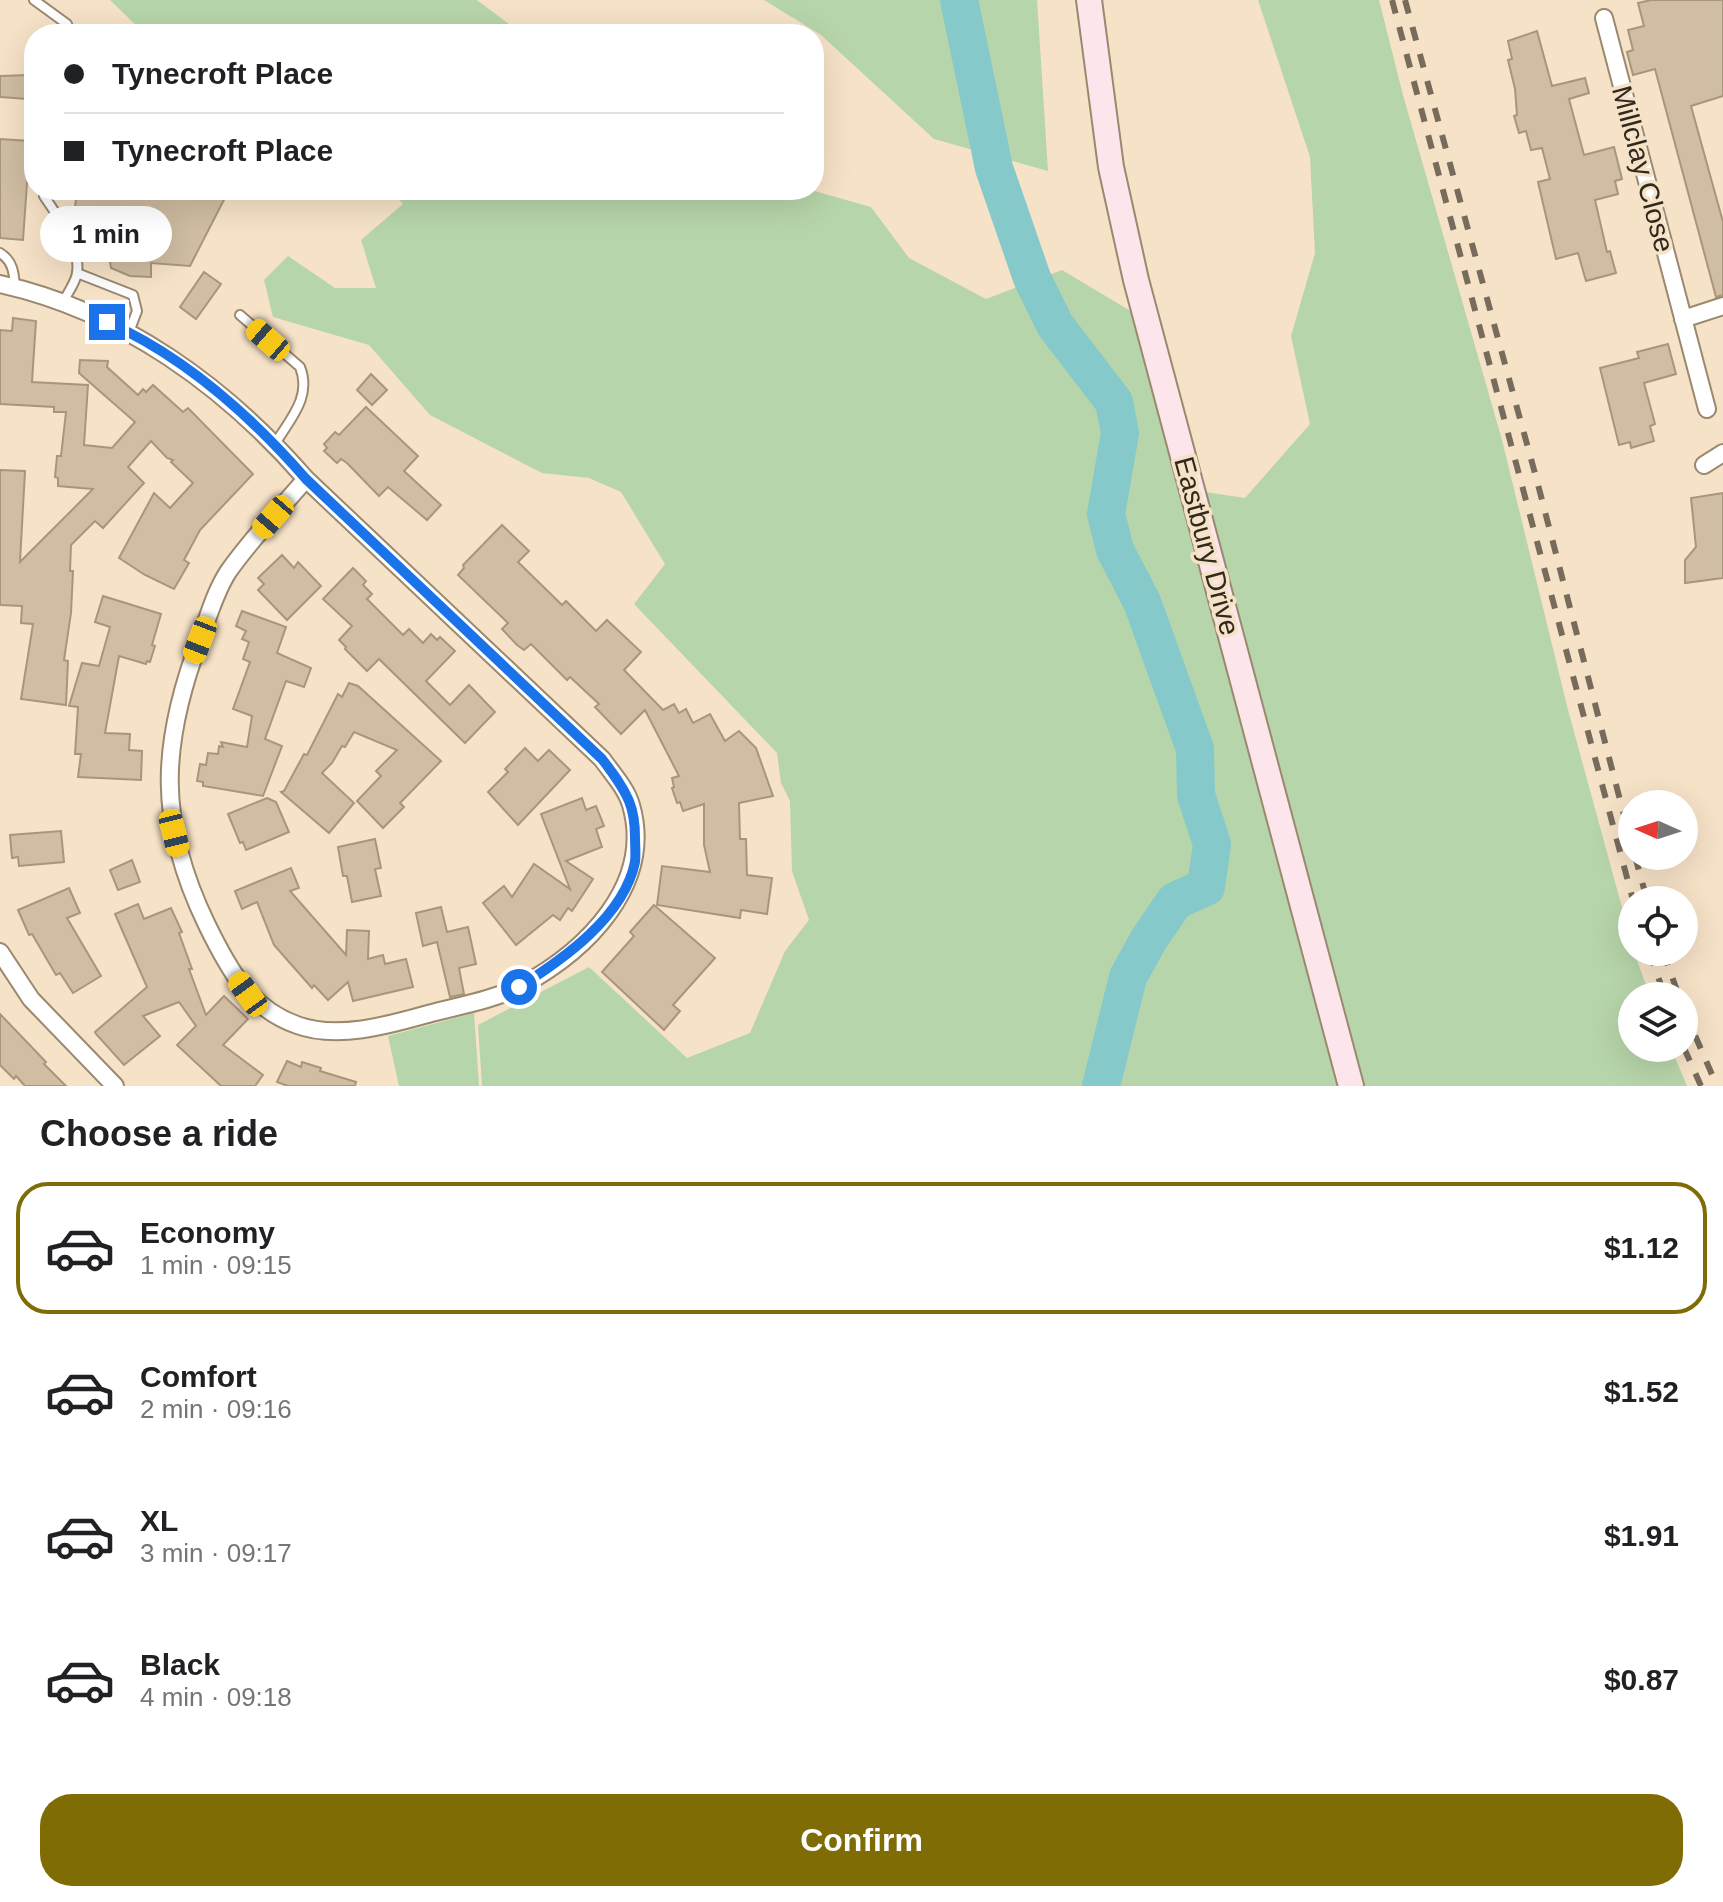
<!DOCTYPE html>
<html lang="en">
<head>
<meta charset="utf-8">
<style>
	:root { --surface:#fff; --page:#f6f6f6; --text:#202124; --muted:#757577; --line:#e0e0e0; --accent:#806c05 }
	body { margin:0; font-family:Arial,sans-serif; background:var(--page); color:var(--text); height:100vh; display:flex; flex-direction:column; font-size:30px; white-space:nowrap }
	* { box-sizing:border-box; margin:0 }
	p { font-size:26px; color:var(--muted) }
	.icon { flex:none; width:44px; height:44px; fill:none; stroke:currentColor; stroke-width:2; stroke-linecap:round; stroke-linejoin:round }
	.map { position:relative; height:1086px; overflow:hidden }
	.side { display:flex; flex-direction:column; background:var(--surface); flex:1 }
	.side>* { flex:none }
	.hud { position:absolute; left:24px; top:24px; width:800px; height:176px; border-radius:32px; box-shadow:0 8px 32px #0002; display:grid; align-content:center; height:176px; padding:0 40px; background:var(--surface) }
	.needle { width:52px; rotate:273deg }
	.tools { position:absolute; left:1618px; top:790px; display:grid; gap:16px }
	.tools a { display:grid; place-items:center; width:80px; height:80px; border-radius:50%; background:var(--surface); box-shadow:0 8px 32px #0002; font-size:40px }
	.end { position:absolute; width:36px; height:36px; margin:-18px; border:10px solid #1a73e8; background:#fff; box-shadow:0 0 0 4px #fff }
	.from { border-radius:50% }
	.bubble { position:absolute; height:56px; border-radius:28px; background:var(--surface); box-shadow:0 8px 32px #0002; font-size:26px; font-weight:700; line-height:56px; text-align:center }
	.car { position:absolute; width:24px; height:48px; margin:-24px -12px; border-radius:10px; box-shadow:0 0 6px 2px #0007; background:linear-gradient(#f5c518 24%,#345 0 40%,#f5c518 0 76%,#345 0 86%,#f5c518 0) }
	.hud b { display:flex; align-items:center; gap:28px; height:76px; font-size:30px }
	.hud b+b { border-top:2px solid var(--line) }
	.hud i { width:20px; height:20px; background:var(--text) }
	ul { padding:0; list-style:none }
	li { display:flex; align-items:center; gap:24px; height:132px; margin:0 16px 12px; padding:0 24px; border:4px solid transparent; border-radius:32px }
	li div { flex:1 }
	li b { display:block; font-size:30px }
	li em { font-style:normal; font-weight:700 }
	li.current { border-color:var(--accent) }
	li>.icon { width:72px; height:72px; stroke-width:1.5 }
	h2 { padding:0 40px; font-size:36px; line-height:96px }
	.action { display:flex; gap:16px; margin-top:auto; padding:16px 40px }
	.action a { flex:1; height:92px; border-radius:32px; background:var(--accent); color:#fff; font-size:32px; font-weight:700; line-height:92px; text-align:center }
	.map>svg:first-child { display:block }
	.green { fill:#b7d5aa }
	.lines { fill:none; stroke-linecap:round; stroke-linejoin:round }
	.river { stroke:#86c9ca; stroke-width:38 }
	.building { fill:#d0bda2; stroke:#a8967c; stroke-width:2 }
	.lane-casing { stroke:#9a886f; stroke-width:12 }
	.street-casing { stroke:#9a886f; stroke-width:20 }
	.secondary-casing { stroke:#9a886f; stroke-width:28 }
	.lane { stroke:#fff; stroke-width:8 }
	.street { stroke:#fff; stroke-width:16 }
	.secondary { stroke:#fce6eb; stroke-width:24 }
	.rail { stroke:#776c5c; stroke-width:6; stroke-dasharray:14 14; stroke-linecap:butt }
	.route { stroke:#1a73e8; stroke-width:10 }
	.labels { text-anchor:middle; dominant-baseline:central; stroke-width:7; stroke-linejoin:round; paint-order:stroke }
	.street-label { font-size:28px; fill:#30291f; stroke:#f6e2c7 }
</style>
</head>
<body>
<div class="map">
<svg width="1723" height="1086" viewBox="0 0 1723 1086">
	<rect width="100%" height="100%" fill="#f6e2c7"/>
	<g class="green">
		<polygon points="110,0 477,0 513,27 517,34 145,34"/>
		<polygon points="764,0 1037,0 1048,171 934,139 821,35"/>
		<polygon points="1258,0 1379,0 1403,95 1502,440 1567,706 1632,944 1632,952 1634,952 1650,996 1632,996 1632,1048 1671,1048 1687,1086 482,1086 478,1025 589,967 687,1058 750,1033 785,951 809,920 792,871 790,801 781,783 777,753 634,604 665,564 621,492 589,478 542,473 430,415 369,345 273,317 264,280 288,256 335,288 376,288 361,240 403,204 390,190 811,190 871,207 909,258 986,299 1062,270 1134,313 1179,488 1245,498 1310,424 1291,336 1315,253 1310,157"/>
		<polygon points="474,1013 479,1086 399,1086 388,1036"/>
	</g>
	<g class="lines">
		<polyline class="river" points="959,0 994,168 1032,278 1055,325 1114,402 1120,433 1106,514 1115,550 1142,602 1195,749 1196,795 1212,844 1206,887 1175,901 1149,939 1128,977 1101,1086"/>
	</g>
	<g class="building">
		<polygon points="1651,0 1723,0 1723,96 1691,106 1723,222 1723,295 1716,297 1655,69 1633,75 1627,52 1633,50 1628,30 1644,26 1638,3"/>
		<polygon points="1537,31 1552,86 1585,78 1589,93 1569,99 1584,155 1614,147 1622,179 1615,181 1618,194 1595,200 1607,252 1610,251 1616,273 1586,281 1578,253 1556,259 1538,182 1550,179 1542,148 1531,150 1526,131 1519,133 1514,116 1517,115 1515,89 1508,60 1512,59 1508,41"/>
		<polygon points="29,75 27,99 0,97 0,76"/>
		<polygon points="0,139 30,141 23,240 0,238"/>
		<polygon points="77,190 229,190 190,266 151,263 151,277 130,276 111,268 110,262 100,254 110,241 112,211 86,218 80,215 75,207"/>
		<polygon points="204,272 221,284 196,319 180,307"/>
		<polygon points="13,318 36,321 32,382 88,385 84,445 112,448 135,422 79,373 80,360 108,361 107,367 138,395 143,389 146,392 153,385 183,412 188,408 253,474 200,530 184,560 189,563 174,589 145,575 119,558 154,493 170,508 193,483 171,462 173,460 167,458 151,441 128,467 144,483 103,528 95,521 71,545 70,571 73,571 71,613 64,660 68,661 66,705 21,699 33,624 21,623 22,606 0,605 0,470 25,471 20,562 93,489 58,486 58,478 55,477 57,456 61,456 66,412 54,412 54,407 0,404 0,330 12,331"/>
		<polygon points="1668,344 1676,374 1644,383 1655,424 1650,426 1654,441 1631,448 1630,442 1619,445 1600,368 1639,358 1637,352"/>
		<polygon points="371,374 387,390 372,405 357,390"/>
		<polygon points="366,407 418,456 404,471 441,505 427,520 388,487 379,496 347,463 341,459 337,463 324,451 327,448 324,444 335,432 339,435"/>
		<polygon points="1723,493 1723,578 1685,583 1685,560 1696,547 1691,498"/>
		<polygon points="502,525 529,551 518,562 562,605 566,601 596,631 607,620 641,652 624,670 663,710 674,704 679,713 686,709 693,723 710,714 725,741 739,731 756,748 773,796 739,803 740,839 746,839 747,875 772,878 767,914 741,910 740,918 657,905 662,866 710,872 704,845 704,804 683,811 680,802 677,803 672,788 674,787 672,778 679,776 645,710 621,734 595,707 599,704 570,677 567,680 531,644 524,650 517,645 502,629 508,623 458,575 464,568 463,565"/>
		<polygon points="282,555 294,568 298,562 321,586 287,620 258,590 264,584 258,578"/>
		<polygon points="353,568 366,581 363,585 372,594 367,599 403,635 409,629 423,643 431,634 437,640 440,637 455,651 426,681 450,705 469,685 495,712 465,743 379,659 367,671 345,649 346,647 339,640 352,626 323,599"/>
		<polygon points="103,596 161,614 152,645 155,646 150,662 147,661 146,664 119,656 105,733 130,734 129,750 142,751 141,780 78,777 81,754 75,754 78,707 69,706 82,663 99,666 110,627 95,622"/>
		<polygon points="242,611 286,627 277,653 311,668 304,687 286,681 265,739 282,746 263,796 203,786 203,782 197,781 200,764 206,765 208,753 218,754 219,746 223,747 221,742 247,747 252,716 233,709 250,662 243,659 249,642 242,639 246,631 236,626"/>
		<polygon points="349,683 358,686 441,761 400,803 404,807 383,828 357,801 381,776 376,771 397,750 354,732 345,747 342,746 332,763 322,773 354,803 329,833 281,792 284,791 304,754 307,755 338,694 342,697"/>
		<polygon points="525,748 538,761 549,750 570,770 518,825 488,792 508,772 505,769"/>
		<polygon points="267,798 276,802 289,832 246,850 243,842 240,843 228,814"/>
		<polygon points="582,798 586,810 596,806 604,826 596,829 602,847 566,861 593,879 572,911 568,908 560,920 553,915 516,945 483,903 504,886 512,897 534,864 570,889 541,814"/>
		<polygon points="61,831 64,862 19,866 18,857 12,858 10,835"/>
		<polygon points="375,839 381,868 375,869 381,896 352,902 347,876 343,876 338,847"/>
		<polygon points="132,860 140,882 118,890 110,870"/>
		<polygon points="291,868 299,888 290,891 346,955 347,930 369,931 368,959 383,955 385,964 406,959 413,987 353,1001 348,982 328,1000 314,985 312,988 274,945 257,902 242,909 235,891"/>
		<polygon points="69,888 80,913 67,918 101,976 73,993 60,973 56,975 32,934 29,935 18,910"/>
		<polygon points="138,904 144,919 171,908 182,932 179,933 192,969 189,969 206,1015 224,996 248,1019 223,1045 263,1075 255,1086 221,1086 177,1045 196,1026 179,1002 143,1016 160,1036 124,1065 96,1034 95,1032 147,987 115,914"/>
		<polygon points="654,905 715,958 673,1005 680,1011 664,1030 602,972 634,936 630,932"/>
		<polygon points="441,907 447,932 468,927 476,964 459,968 464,994 450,997 437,942 423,946 416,913"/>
		<polygon points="0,1014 46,1062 44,1064 66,1086 25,1086 16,1076 14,1079 0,1065"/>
		<polygon points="287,1061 301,1067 302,1062 321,1068 320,1071 356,1082 355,1086 288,1086 277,1082"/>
	</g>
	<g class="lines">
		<g class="lane-casing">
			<g id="lane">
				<polyline points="34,0 67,24"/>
				<path d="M44,196C58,217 81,246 77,273C76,282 67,294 63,302"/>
				<path d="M0,253C13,261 14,273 15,287"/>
				<polyline points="77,273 133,295 137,311 129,332"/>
				<path d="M240,315L300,367C312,397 290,419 275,444"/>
			</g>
		</g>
		<g class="street-casing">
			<g id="street">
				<polyline points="1604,18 1707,409"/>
				<path d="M0,284C122,311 225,386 306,479L602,759C612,773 626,788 631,805C654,885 586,951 521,986C493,1000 458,1006 428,1014C389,1025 337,1040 297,1025C249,1008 228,968 207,925C157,822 160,745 200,639C208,618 215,592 228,572C251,539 279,510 306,479"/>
				<polyline points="1683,319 1723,306"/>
				<polyline points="1704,465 1723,453"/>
				<polyline points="0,952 31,999 115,1086"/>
			</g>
		</g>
		<g class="secondary-casing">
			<polyline id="secondary" points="1089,0 1111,167 1136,280 1351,1086"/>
		</g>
		<use href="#lane" class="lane"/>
		<use href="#street" class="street"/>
		<use href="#secondary" class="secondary"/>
		<g class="rail">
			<polyline points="1392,0 1633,900"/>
			<polyline points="1405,0 1536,477 1632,846"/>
			<polyline points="1635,856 1647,900"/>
			<polyline points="1649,952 1665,996"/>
			<polyline points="1663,952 1679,996"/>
			<polyline points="1684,1010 1717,1086"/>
			<polyline points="1684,1048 1701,1086"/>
		</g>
	</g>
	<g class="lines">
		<path class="route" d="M107,322C184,356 251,416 306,479L602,759C612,772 622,785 629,801C633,811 635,826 635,837C635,845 636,855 635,862C624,917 562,960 519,987"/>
	</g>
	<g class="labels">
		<g class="street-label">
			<text transform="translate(1643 169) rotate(75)">Millclay Close</text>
			<text transform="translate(1207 546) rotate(75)">Eastbury Drive</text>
		</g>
	</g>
</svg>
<div class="tools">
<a><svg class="needle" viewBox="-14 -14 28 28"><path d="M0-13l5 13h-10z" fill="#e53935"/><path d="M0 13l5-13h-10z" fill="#757577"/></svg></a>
<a><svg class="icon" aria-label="locate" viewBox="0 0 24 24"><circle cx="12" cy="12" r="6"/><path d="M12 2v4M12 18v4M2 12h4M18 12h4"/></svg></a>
<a><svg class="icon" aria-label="layers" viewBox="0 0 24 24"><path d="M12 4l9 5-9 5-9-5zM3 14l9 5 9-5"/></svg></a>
</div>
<i class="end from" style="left:519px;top:987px"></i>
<i class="end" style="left:107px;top:322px"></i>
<div class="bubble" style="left:40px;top:206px;width:132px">1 min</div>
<i class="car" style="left:268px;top:340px;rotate:311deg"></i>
<i class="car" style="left:273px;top:517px;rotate:221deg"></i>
<i class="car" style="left:200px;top:640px;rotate:201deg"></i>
<i class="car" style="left:174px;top:833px;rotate:166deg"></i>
<i class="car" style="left:248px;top:994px;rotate:324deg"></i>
<div class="hud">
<b><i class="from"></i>Tynecroft Place</b>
<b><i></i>Tynecroft Place</b>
</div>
</div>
<section class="side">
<h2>Choose a ride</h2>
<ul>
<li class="current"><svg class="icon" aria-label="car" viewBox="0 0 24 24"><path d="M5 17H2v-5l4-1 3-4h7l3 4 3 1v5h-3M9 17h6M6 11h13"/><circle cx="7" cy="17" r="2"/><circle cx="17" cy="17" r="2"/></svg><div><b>Economy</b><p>1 min · 09:15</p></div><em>$1.12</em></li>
<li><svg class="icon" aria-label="car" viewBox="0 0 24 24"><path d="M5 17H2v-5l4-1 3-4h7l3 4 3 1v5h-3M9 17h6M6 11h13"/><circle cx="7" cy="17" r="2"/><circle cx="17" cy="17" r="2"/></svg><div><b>Comfort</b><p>2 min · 09:16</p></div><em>$1.52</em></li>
<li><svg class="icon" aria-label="car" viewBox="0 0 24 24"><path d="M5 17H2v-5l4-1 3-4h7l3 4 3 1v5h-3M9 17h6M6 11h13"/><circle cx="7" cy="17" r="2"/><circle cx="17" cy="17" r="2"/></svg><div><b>XL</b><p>3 min · 09:17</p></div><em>$1.91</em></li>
<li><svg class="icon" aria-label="car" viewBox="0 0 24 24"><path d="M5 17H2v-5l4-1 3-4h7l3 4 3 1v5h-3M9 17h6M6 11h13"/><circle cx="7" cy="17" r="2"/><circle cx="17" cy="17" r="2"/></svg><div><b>Black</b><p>4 min · 09:18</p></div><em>$0.87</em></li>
</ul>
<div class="action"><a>Confirm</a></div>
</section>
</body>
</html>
